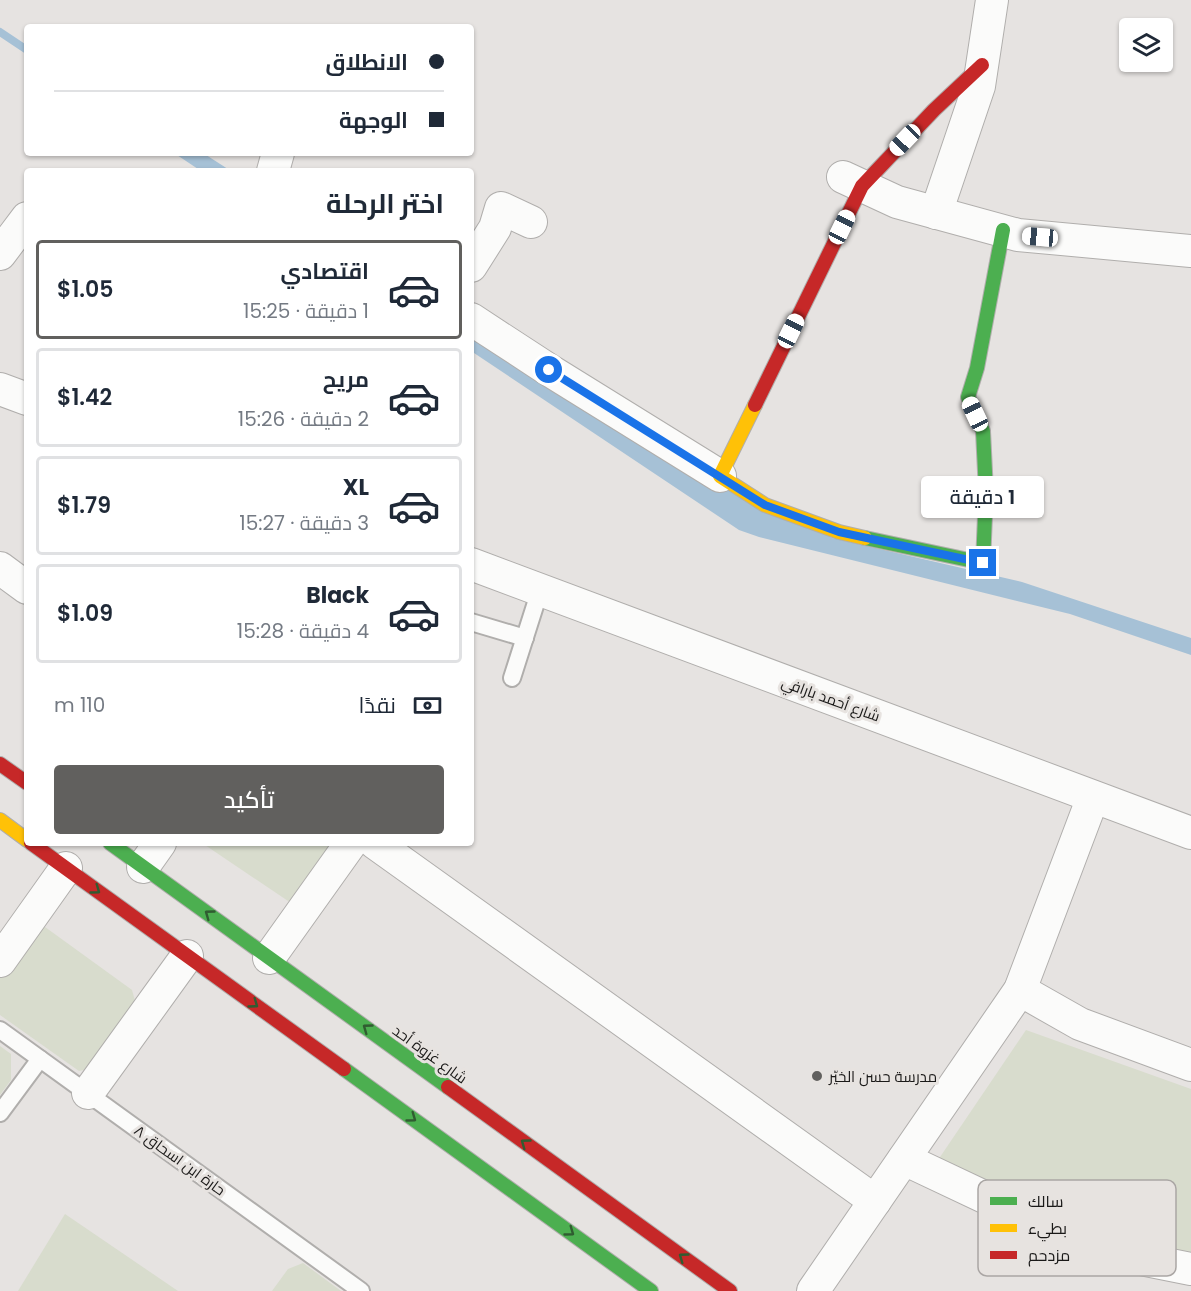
<!DOCTYPE html>
<html lang="ar">
<head>
<meta charset="utf-8">
<style>
	:root { --surface:#fff; --page:#f6f6f7; --text:#1f2937; --muted:#747a83; --line:#e0e1e3; --accent:#61605e }
	body { margin:0; font-family:Poppins,Cairo,sans-serif; background:var(--page); color:var(--text); direction:rtl; height:100vh; display:flex; flex-direction:column; font-size:22px; white-space:nowrap }
	* { box-sizing:border-box; margin:0 }
	p { font-size:20px; color:var(--muted) }
	.icon { flex:none; width:33px; height:33px; fill:none; stroke:currentColor; stroke-width:2; stroke-linecap:round; stroke-linejoin:round }
	.map { position:relative; flex:1; overflow:hidden; direction:ltr }
	.panel { position:absolute; left:24px; top:168px; width:450px; height:678px; display:flex; flex-direction:column; background:var(--surface); border-radius:6px; box-shadow:0 2px 4px #0004; direction:rtl }
	.panel>* { flex:none }
	.hud { position:absolute; left:24px; top:24px; width:450px; height:132px; border-radius:6px; box-shadow:0 2px 4px #0004; direction:rtl; display:grid; align-content:center; height:132px; padding:0 30px; background:var(--surface) }
	.buttons { position:absolute; left:1119px; top:18px; display:grid; gap:12px }
	.buttons a { display:grid; place-items:center; width:54px; height:54px; border-radius:6px; background:var(--surface); box-shadow:0 2px 4px #0004; font-size:30px }
	.end { position:absolute; width:27px; height:27px; margin:-14px; border:8px solid #1a73e8; background:#fff; box-shadow:0 0 0 3px #fff }
	.from { border-radius:50% }
	.bubble { position:absolute; height:42px; border-radius:6px; background:var(--surface); box-shadow:0 2px 4px #0004; font-size:20px; font-weight:600; line-height:42px; text-align:center; direction:rtl }
	.car { position:absolute; width:18px; height:36px; margin:-18px -9px; border-radius:8px; box-shadow:0 0 4px 2px #0007; background:linear-gradient(#fff 24%,#345 0 40%,#fff 0 76%,#345 0 86%,#fff 0) }
	.hud b { display:flex; align-items:center; gap:21px; height:57px; font-size:22px }
	.hud b+b { border-top:2px solid var(--line) }
	.hud i { width:15px; height:15px; background:var(--text) }
	ul { padding:0; list-style:none }
	li { display:flex; align-items:center; gap:18px; height:99px; margin:0 12px 9px; padding:0 18px; border:3px solid var(--line); border-radius:6px }
	li div { flex:1 }
	li b { display:block; font-size:22px }
	li em { font-style:normal; font-weight:600 }
	li.current { border-color:var(--accent) }
	li>.icon { width:54px; height:54px; stroke-width:1.5 }
	h2 { padding:0 30px; font-size:27px; line-height:72px }
	.pay { display:flex; align-items:center; gap:15px; height:66px; padding:0 30px; font-size:22px }
	.pay p { margin-inline-start:auto }
	.cta { display:flex; gap:12px; margin-top:auto; padding:12px 30px }
	.cta a { flex:1; height:69px; border-radius:6px; background:var(--accent); color:#fff; font-size:24px; font-weight:600; line-height:69px; text-align:center }
	.map>svg:first-child { display:block }
	.green { fill:#d8dccd }
	.water { fill:#a6c1d6 }
	.lines { fill:none; stroke-linecap:round; stroke-linejoin:round }
	.stream { stroke:#a6c1d6; stroke-width:8 }
	.lane-casing { stroke:#b0aeac; stroke-width:20 }
	.street-casing { stroke:#b0aeac; stroke-width:34 }
	.fast-casing { stroke:#b0aeac; stroke-width:16 }
	.slow-casing { stroke:#b0aeac; stroke-width:16 }
	.jam-casing { stroke:#b0aeac; stroke-width:16 }
	.lane { stroke:#fbfbfa; stroke-width:16 }
	.street { stroke:#fbfbfa; stroke-width:32 }
	.fast { stroke:#4caf50; stroke-width:14 }
	.slow { stroke:#ffc107; stroke-width:14 }
	.jam { stroke:#c62828; stroke-width:14 }
	.oneway { stroke:#305c31 }
	.route { stroke:#1a73e8; stroke-width:8 }
	.poi-dot { fill:#61605e; stroke:#e7e3e0; stroke-width:2 }
	.labels { text-anchor:middle; dominant-baseline:central; stroke-width:6; stroke-linejoin:round; paint-order:stroke }
	.street-label { font-size:15px; fill:#1a1918; stroke:#e7e3e0 }
	.poi-label { font-size:15px; fill:#1a1918; stroke:#e7e3e0; text-anchor:start }
	.key { fill:#e7e3e0; stroke:#aaa6a4; stroke-width:1.5 }
	.key-label { font-size:16px; fill:#1a1918 }
</style>
</head>
<body>
<div class="map">
<svg width="1191" height="1291" viewBox="0 0 1191 1291">
	<rect width="100%" height="100%" fill="#e6e3e1"/>
	<g class="green">
		<polygon points="202,843 334,843 291,903"/>
		<polygon points="45,927 132,990 137,1008 93,1068 79,1071 0,1015 0,976 35,931"/>
		<polygon points="1026,1030 1191,1089 1191,1259 1061,1219 938,1160"/>
		<polygon points="0,1046 11,1054 11,1080 0,1095"/>
		<polygon points="65,1214 178,1291 18,1291"/>
		<polygon points="303,1263 341,1291 272,1291 288,1269"/>
	</g>
	<g class="water">
		<polygon points="174,153 203,153 231,171 201,171"/>
		<polygon points="471,329 832,538 1022,582 1191,638 1191,655 1070,614 759,537 739,530 471,351"/>
	</g>
	<g class="lines">
		<polyline class="stream" points="0,32 27,50"/>
		<g class="lane-casing">
			<g id="lane">
				<polyline points="471,622 525,638"/>
				<polyline points="512,678 540,590"/>
				<polyline points="0,1030 361,1291"/>
				<polyline points="0,1113 40,1059"/>
			</g>
		</g>
		<g class="street-casing">
			<g id="street">
				<polyline points="273,171 278,153"/>
				<polyline points="843,177 897,202 1018,235 1191,251"/>
				<polyline points="936,213 979,86 992,0"/>
				<polyline points="0,254 27,218"/>
				<polyline points="471,266 495,228 501,208 531,222"/>
				<polyline points="471,319 549,370 720,476"/>
				<polyline points="0,389 27,399"/>
				<polyline points="471,564 1191,833"/>
				<polyline points="0,568 27,588"/>
				<polyline points="375,843 875,1201"/>
				<polyline points="143,867 160,843"/>
				<polyline points="269,958 351,843"/>
				<polyline points="0,961 66,868"/>
				<polyline points="1020,990 1080,1024 1191,1065"/>
				<polyline points="88,1093 187,956"/>
				<polyline points="904,1159 1031,1219 1136,1258 1191,1269"/>
				<polyline points="813,1291 1020,990 1093,797"/>
			</g>
		</g>
		<g class="fast-casing">
			<g id="fast">
				<polyline points="865,538 983,563 986,492 983,431 968,397 977,368 1003,230"/>
				<polyline points="110,843 448,1087"/>
				<polyline points="344,1069 651,1291"/>
			</g>
		</g>
		<g class="slow-casing">
			<g id="slow">
				<polyline points="755,405 720,476 765,505 839,532 865,538"/>
				<polyline points="0,820 27,840"/>
			</g>
		</g>
		<g class="jam-casing">
			<g id="jam">
				<polyline points="755,405 862,186 934,110 982,65"/>
				<polyline points="0,764 27,783"/>
				<polyline points="31,843 344,1069"/>
				<polyline points="448,1087 730,1291"/>
			</g>
		</g>
		<use href="#lane" class="lane"/>
		<use href="#street" class="street"/>
		<use href="#fast" class="fast"/>
		<use href="#slow" class="slow"/>
		<use href="#jam" class="jam"/>
	</g>
	<defs><path id="oneway-chevron" d="M-2-3.5L2.5 0L-2 3.5" fill="none" stroke-width="1.6" stroke-linecap="round" stroke-linejoin="round" transform="scale(1.5)"/></defs>
	<g class="oneway">
		<use href="#oneway-chevron" transform="translate(96 890) rotate(36)"/>
		<use href="#oneway-chevron" transform="translate(209 914) rotate(-144)"/>
		<use href="#oneway-chevron" transform="translate(254 1004) rotate(36)"/>
		<use href="#oneway-chevron" transform="translate(367 1028) rotate(-144)"/>
		<use href="#oneway-chevron" transform="translate(412 1118) rotate(36)"/>
		<use href="#oneway-chevron" transform="translate(525 1143) rotate(-144)"/>
		<use href="#oneway-chevron" transform="translate(570 1232) rotate(36)"/>
		<use href="#oneway-chevron" transform="translate(683 1257) rotate(-144)"/>
	</g>
	<g class="lines">
		<polyline class="route" points="549,370 765,505 839,532 983,563"/>
	</g>
	<circle class="poi-dot" cx="817" cy="1076" r="6"/>
	<g class="labels">
		<g class="street-label">
			<text transform="translate(831 699) rotate(20)">شارع أحمد بارافي</text>
			<text transform="translate(430 1054) rotate(36)">شارع غزوة أحد</text>
			<text transform="translate(180 1160) rotate(36)">حارة ابن اسحاق ٨</text>
		</g>
		<g class="poi-label">
			<text x="829" y="1076">مدرسة حسن الخيّر</text>
		</g>
	</g>
	<rect x="978" y="1180" width="198" height="96" rx="9" class="key"/>
	<rect x="990" y="1197" width="27" height="8" fill="#4caf50"/>
	<rect x="990" y="1224" width="27" height="8" fill="#ffc107"/>
	<rect x="990" y="1251" width="27" height="8" fill="#c62828"/>
	<g class="key-label">
		<text x="1028" y="1207">سالك</text>
		<text x="1028" y="1234">بطيء</text>
		<text x="1028" y="1261">مزدحم</text>
	</g>
</svg>
<div class="buttons">
<a><svg class="icon" aria-label="layers" viewBox="0 0 24 24"><path d="M12 4l9 5-9 5-9-5zM3 14l9 5 9-5"/></svg></a>
</div>
<i class="end from" style="left:549px;top:370px"></i>
<i class="end" style="left:983px;top:563px"></i>
<div class="bubble" style="left:921px;top:476px;width:123px">1 دقيقة</div>
<i class="car" style="left:905px;top:140px;rotate:224deg"></i>
<i class="car" style="left:842px;top:227px;rotate:26deg"></i>
<i class="car" style="left:1040px;top:237px;rotate:275deg"></i>
<i class="car" style="left:791px;top:331px;rotate:26deg"></i>
<i class="car" style="left:975px;top:414px;rotate:335deg"></i>
<div class="hud">
<b><i class="from"></i>الانطلاق</b>
<b><i></i>الوجهة</b>
</div>
<section class="panel">
<h2>اختر الرحلة</h2>
<ul>
<li class="current"><svg class="icon" aria-label="car" viewBox="0 0 24 24"><path d="M5 17H2v-5l4-1 3-4h7l3 4 3 1v5h-3M9 17h6M6 11h13"/><circle cx="7" cy="17" r="2"/><circle cx="17" cy="17" r="2"/></svg><div><b>اقتصادي</b><p>1 دقيقة · 15:25</p></div><em>$1.05</em></li>
<li><svg class="icon" aria-label="car" viewBox="0 0 24 24"><path d="M5 17H2v-5l4-1 3-4h7l3 4 3 1v5h-3M9 17h6M6 11h13"/><circle cx="7" cy="17" r="2"/><circle cx="17" cy="17" r="2"/></svg><div><b>مريح</b><p>2 دقيقة · 15:26</p></div><em>$1.42</em></li>
<li><svg class="icon" aria-label="car" viewBox="0 0 24 24"><path d="M5 17H2v-5l4-1 3-4h7l3 4 3 1v5h-3M9 17h6M6 11h13"/><circle cx="7" cy="17" r="2"/><circle cx="17" cy="17" r="2"/></svg><div><b>XL</b><p>3 دقيقة · 15:27</p></div><em>$1.79</em></li>
<li><svg class="icon" aria-label="car" viewBox="0 0 24 24"><path d="M5 17H2v-5l4-1 3-4h7l3 4 3 1v5h-3M9 17h6M6 11h13"/><circle cx="7" cy="17" r="2"/><circle cx="17" cy="17" r="2"/></svg><div><b>Black</b><p>4 دقيقة · 15:28</p></div><em>$1.09</em></li>
</ul>
<div class="pay"><svg class="icon" aria-label="cash" viewBox="0 0 24 24"><path d="M3 7h18v10H3z"/><circle cx="12" cy="12" r="2"/></svg>نقدًا<p>110 m</p></div>
<div class="cta"><a>تأكيد</a></div>
</section>
</div>
</body>
</html>
